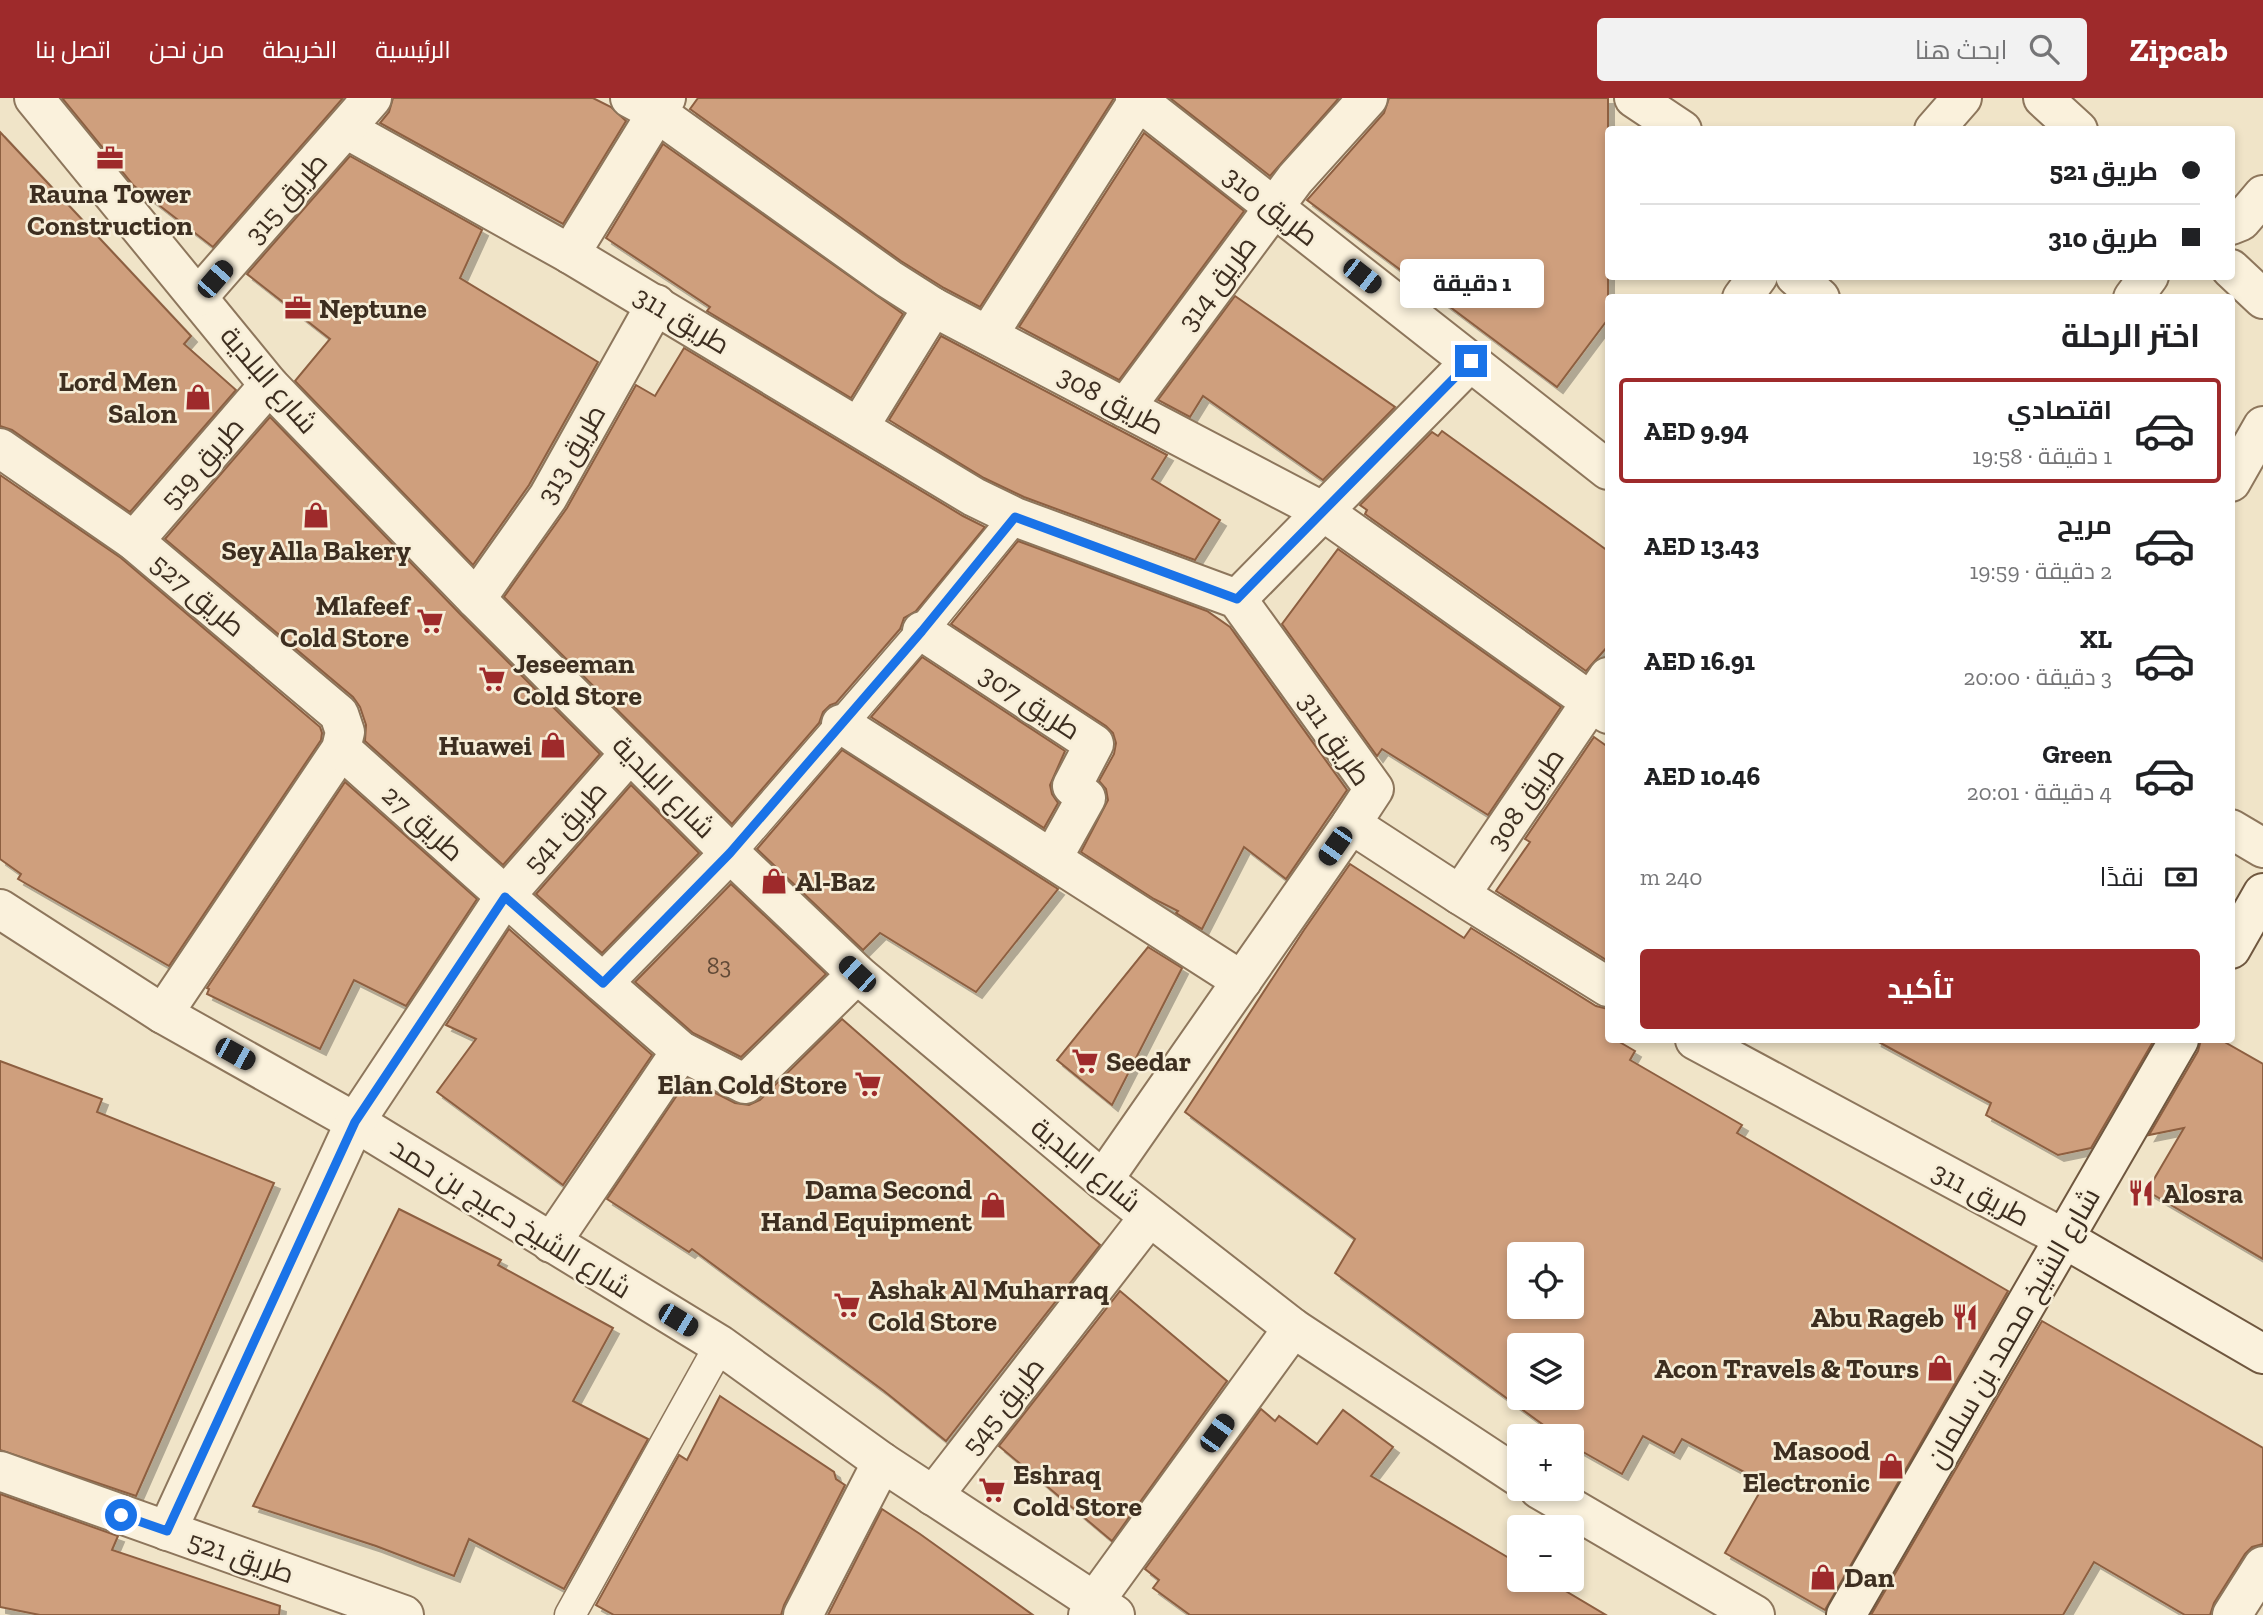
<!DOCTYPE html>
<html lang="ar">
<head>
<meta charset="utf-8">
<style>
	:root { --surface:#fff; --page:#f2f2f2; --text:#202124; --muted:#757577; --line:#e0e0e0; --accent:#9e2a2b }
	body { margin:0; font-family:"Zilla Slab",Cairo,serif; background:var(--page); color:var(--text); direction:rtl; height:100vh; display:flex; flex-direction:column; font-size:26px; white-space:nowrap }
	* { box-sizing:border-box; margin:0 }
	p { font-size:23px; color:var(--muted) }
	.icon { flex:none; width:38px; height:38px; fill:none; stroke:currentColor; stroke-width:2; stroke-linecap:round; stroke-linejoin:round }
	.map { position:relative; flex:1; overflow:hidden; direction:ltr }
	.side { position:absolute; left:1605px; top:196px; width:630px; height:749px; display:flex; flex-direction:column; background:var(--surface); border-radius:7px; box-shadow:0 4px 10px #0003; direction:rtl }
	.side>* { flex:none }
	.banner { position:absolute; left:1605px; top:28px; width:630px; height:154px; border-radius:7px; box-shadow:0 4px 10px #0003; direction:rtl; display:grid; align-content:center; height:154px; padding:0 35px; background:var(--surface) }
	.buttons { position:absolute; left:1507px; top:1144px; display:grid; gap:14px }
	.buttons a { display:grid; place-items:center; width:77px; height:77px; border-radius:7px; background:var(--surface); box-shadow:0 4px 10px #0003; font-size:35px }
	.end { position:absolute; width:32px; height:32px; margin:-16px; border:9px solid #1a73e8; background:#fff; box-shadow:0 0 0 4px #fff }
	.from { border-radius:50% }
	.bubble { position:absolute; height:49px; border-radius:7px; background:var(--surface); box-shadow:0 4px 10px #0003; font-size:23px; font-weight:700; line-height:49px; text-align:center; direction:rtl }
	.car { position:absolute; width:21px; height:42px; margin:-21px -10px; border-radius:9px; box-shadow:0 0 5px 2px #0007; background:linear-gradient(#222 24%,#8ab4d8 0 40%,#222 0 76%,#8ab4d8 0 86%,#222 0) }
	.banner b { display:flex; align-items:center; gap:24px; height:66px; font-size:26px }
	.banner b+b { border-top:2px solid var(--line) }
	.banner i { width:18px; height:18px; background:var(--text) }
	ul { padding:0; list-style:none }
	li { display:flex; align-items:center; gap:21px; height:105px; margin:0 14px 10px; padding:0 21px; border:4px solid transparent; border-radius:7px }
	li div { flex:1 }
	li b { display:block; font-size:26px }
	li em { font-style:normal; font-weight:700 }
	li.current { border-color:var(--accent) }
	li>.icon { width:63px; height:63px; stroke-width:1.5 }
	h2 { padding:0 35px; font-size:32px; line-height:84px }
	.pay { display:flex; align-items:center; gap:18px; height:77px; padding:0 35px; font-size:26px }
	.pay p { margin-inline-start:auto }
	.button { display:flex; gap:14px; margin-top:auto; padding:14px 35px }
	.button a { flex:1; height:80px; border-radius:7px; background:var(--accent); color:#fff; font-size:28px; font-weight:700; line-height:80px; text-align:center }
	header { display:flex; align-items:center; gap:42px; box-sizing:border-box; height:98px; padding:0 35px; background:var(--accent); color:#fff }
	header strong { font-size:33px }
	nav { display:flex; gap:38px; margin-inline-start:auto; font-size:24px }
	.search { width:490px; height:63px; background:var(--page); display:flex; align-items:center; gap:18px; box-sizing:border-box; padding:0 24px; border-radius:7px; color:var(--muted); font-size:26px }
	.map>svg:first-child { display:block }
	.building { fill:#cf9f7d; stroke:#8d5f41; stroke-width:2; fill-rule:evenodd; filter:url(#shadow) }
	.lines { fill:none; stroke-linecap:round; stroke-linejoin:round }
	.lane-casing { stroke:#8d765c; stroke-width:33 }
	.street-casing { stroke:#8d765c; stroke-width:42 }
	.secondary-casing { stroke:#6f573f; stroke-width:42 }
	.lane { stroke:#faf1dc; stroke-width:30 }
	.street { stroke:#faf1dc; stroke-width:38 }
	.secondary { stroke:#faf1dc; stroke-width:38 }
	.route { stroke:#1a73e8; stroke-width:9 }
	.labels { text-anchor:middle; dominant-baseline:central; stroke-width:5; stroke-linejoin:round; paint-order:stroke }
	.number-label { font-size:24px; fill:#624a37 }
	.poi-label { font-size:28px; font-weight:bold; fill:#3d2e20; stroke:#f7eed8; text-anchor:start }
	.street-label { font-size:28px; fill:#3d2e20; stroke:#f7eed8 }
</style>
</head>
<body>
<header>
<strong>Zipcab</strong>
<div class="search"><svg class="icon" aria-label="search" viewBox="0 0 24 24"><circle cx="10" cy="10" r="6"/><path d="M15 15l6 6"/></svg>ابحث هنا</div>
<nav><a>الرئيسية</a><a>الخريطة</a><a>من نحن</a><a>اتصل بنا</a></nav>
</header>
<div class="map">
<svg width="2263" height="1517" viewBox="0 0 2263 1517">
	<defs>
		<filter id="shadow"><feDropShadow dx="6" dy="6" stdDeviation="0" flood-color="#0004"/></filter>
	</defs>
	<rect width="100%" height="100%" fill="#f0e4c8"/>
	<g class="building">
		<polygon points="62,0 343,0 213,149 133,87"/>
		<polygon points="393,0 593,0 611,9 626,23 563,126 380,25 389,14"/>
		<polygon points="698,0 1114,0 980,209 944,190 901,163 690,11"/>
		<polygon points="1170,0 1339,0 1270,78"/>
		<polygon points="1389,0 1608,0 1608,221 1557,289 1307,102 1384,15"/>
		<polygon points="0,34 191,238 184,246 236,292 130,414 12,332 0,328"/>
		<polygon points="1144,35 1244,113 1119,282 1019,229"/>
		<polygon points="663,46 903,216 851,300 707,213 710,209 606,140"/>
		<polygon points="350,58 482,132 460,180 598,264 529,387 473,467 295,283 330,241 247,176"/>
		<polygon points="1235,198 1395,309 1323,382 1203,298 1190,319 1158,302"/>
		<polygon points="941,238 1167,357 1152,381 1220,422 1195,462 1024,399 984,380 889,322"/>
		<polygon points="684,250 963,418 985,429 916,513 904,520 900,531 836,605 830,607 823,614 819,625 732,726 504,499 567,410 636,287 655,298"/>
		<polygon points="270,319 460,516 600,656 503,767 365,643 366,627 360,609 353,599 165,441"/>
		<polygon points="1442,333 1608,453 1608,548 1586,573 1365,416 1367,412 1360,407 1432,334 1438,338"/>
		<polygon points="0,377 121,460 320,629 322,635 321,642 169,868 18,781 21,776 0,761"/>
		<polygon points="1018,443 1207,513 1230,529 1347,692 1286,781 1244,749 1202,831 1176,815 1178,813 1154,801 1081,754 1108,702 1106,691 1099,683 1114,656 1116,645 1113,635 1106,628 951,526"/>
		<polygon points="1338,451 1561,609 1488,717 1382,651 1377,658 1282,526"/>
		<polygon points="922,559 1065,653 1050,687 1052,696 1058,705 1044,730 871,619"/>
		<polygon points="1594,639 1608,649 1608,863 1496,793 1530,744 1525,741"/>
		<polygon points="842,652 1058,791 976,894 880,835 863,852 757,751"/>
		<polygon points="345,684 477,801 406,908 354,882 320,951 207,896 209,891 207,890"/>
		<polygon points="631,687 699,755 602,855 536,796"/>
		<path d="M1350,766L1464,840L1471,830L1596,908L1608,911V942H1616L1635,953L1630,962L1742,1027L1737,1035L2008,1193L1825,1512L1725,1455L1765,1385L1682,1341L1674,1355L1643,1338L1622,1376L1576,1350L1572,1347V1339H1560L1335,1175L1355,1141L1185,1014L1304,832ZM1519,1157H1572V1209H1519ZM1519,1248H1572V1300H1519Z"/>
		<polygon points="731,786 826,876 741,959 693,935 635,884"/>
		<polygon points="509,831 652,957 563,1087 437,994 476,941 446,927"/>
		<polygon points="1148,849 1182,870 1112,1007 1057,962"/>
		<polygon points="842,921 1100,1147 946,1343 884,1293 692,1151 689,1154 607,1101 688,981 735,1005 749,1007 760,1002"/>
		<polygon points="1875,942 2154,942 2091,1050 2058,1057 1986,1017 1991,1005"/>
		<polygon points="2201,942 2221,942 2263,966 2263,1161 2147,1093 2184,1030 2149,1037 2198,953"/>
		<polygon points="0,963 102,1001 97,1014 274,1085 136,1398 0,1352"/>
		<polygon points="399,1111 501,1162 498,1167 613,1230 573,1303 648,1341 564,1491 469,1441 454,1478 376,1448 253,1408"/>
		<polygon points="1120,1193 1227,1283 1112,1443 999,1348"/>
		<polygon points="2042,1223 2263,1350 2263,1446 2252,1449 2245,1456 2214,1505 2210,1517 2185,1517 2094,1464 2063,1517 1871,1517"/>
		<polygon points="720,1298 834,1374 836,1381 845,1387 784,1507 781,1517 614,1517 596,1507 679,1357 687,1362"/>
		<polygon points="1261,1311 1275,1323 1279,1318 1317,1346 1343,1312 1393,1349 1371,1378 1519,1466 1519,1482 1547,1482 1606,1517 1190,1517 1153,1490 1159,1482 1145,1471"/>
		<polygon points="0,1396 118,1438 112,1452 280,1508 279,1517 40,1517 0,1509"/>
		<polygon points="882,1411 920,1436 1033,1517 828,1517"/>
	</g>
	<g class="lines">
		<g class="lane-casing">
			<g id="lane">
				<polyline points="730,755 922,533 1015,419"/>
				<polyline points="570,1517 720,1247"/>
			</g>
		</g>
		<g class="street-casing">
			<g id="street">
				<polyline points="34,0 269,287 476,501 730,755 857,876 1103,1082 1293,1230 1519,1379"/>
				<polyline points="630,0 656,14 889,181 933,209 1324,414 1608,616"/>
				<polyline points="1135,0 1608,372"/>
				<polyline points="1634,0 1682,32"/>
				<polyline points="2043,0 2078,32"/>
				<polyline points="346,31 570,156 974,399 1015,419 1237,501 1374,691 1351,726 1460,797 1608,889"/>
				<polyline points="1934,32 1962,0"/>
				<polyline points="2231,127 2241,123 2263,97"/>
				<polyline points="570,156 666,0"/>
				<polyline points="2231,171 2263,201"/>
				<polyline points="1795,178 1820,200"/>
				<polyline points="198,199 372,0"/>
				<polyline points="1742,200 1758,178"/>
				<polyline points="2133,200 2149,178"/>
				<polyline points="988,237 1138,3"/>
				<polyline points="1125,310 1295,81 1368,0"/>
				<polyline points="859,329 933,209"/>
				<polyline points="0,350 134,443 339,616 345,634 341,651 163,916"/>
				<polyline points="2231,384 2263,328"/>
				<polyline points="134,443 269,287"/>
				<polyline points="476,501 548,399 656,206"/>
				<polyline points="1237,501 1471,263"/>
				<polyline points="922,533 1094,646 1072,688 1086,700 1052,761"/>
				<polyline points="841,626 1242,883"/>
				<polyline points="341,651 603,885 681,953 745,986 857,876"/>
				<polyline points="2231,731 2263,750"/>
				<polyline points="1460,797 1608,579"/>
				<polyline points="0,811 163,916 355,1024 720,1247 882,1364 1115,1517"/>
				<polyline points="603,885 730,755"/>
				<polyline points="1695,942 2065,1141"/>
				<polyline points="1103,1082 1351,726"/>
				<polyline points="551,1145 681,953"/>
				<polyline points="0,1373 404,1517"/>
				<polyline points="1539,1391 1755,1517"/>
				<polyline points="933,1398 1149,1119"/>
				<polyline points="167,1433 355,1024 505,798 630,655"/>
				<polyline points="803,1517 882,1364"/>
				<polyline points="1088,1517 1094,1504 1293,1230"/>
				<polyline points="2232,1517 2263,1468"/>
			</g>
		</g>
		<g class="secondary-casing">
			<g id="secondary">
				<polyline points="2231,851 2263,795"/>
				<polyline points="2065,1141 2263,1256"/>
				<polyline points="1846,1517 2179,942"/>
			</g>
		</g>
		<use href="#lane" class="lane"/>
		<use href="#street" class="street"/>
		<use href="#secondary" class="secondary"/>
	</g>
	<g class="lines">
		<polyline class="route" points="121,1417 167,1433 355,1024 505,799 603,885 730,755 922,533 1015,419 1237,501 1471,263"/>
	</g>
	<defs>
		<g id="office-bare" transform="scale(2.1)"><path d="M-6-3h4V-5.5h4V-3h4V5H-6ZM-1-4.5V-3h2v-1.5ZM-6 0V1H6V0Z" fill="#9e2a2b" stroke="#f7eed8" stroke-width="2.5" paint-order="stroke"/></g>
		<g id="shop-bare" transform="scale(2.1)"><path d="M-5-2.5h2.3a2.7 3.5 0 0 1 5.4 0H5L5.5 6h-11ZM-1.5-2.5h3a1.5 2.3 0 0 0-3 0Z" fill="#9e2a2b" stroke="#f7eed8" stroke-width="2.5" paint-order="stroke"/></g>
		<g id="supermarket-bare" transform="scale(2.1)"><path d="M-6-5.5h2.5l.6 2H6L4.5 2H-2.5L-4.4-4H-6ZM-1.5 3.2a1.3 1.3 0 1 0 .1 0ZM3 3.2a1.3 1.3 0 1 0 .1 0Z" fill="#9e2a2b" stroke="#f7eed8" stroke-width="2.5" paint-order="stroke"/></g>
		<g id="restaurant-bare" transform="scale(2.1)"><path d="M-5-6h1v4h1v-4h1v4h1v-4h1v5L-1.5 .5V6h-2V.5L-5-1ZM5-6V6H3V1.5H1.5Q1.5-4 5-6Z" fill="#9e2a2b" stroke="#f7eed8" stroke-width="2.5" paint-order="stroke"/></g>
	</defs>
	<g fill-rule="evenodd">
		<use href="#office-bare" x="110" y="60"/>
		<use href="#office-bare" x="298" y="210"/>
		<use href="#shop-bare" x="198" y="299"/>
		<use href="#shop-bare" x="316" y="417"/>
		<use href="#supermarket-bare" x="430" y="523"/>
		<use href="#supermarket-bare" x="492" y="581"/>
		<use href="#shop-bare" x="553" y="647"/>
		<use href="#shop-bare" x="774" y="783"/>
		<use href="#supermarket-bare" x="1085" y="963"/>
		<use href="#supermarket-bare" x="868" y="986"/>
		<use href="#restaurant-bare" x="2141" y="1095"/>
		<use href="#shop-bare" x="993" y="1107"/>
		<use href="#supermarket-bare" x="847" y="1207"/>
		<use href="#restaurant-bare" x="1965" y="1219"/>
		<use href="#shop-bare" x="1940" y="1270"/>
		<use href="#shop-bare" x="1891" y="1368"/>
		<use href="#supermarket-bare" x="992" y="1392"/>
		<use href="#shop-bare" x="1823" y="1479"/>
	</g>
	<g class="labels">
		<g class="number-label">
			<text x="719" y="867">83</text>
		</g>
		<g class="poi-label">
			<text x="110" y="95" text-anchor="middle">Rauna Tower<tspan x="110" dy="32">Construction</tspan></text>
			<text x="319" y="210">Neptune</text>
			<text x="177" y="283" text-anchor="end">Lord Men<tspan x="177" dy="32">Salon</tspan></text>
			<text x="316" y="452" text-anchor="middle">Sey Alla Bakery</text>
			<text x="409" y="507" text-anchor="end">Mlafeef<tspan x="409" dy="32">Cold Store</tspan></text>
			<text x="513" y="565">Jeseeman<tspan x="513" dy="32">Cold Store</tspan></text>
			<text x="532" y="647" text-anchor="end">Huawei</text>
			<text x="795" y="783">Al-Baz</text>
			<text x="1106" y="963">Seedar</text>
			<text x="847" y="986" text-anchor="end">Elan Cold Store</text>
			<text x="972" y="1091" text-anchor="end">Dama Second<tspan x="972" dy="32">Hand Equipment</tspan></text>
			<text x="2162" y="1095">Alosra</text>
			<text x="868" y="1191">Ashak Al Muharraq<tspan x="868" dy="32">Cold Store</tspan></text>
			<text x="1944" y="1219" text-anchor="end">Abu Rageb</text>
			<text x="1919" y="1270" text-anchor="end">Acon Travels &amp; Tours</text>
			<text x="1870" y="1352" text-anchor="end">Masood<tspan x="1870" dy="32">Electronic</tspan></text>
			<text x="1013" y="1376">Eshraq<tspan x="1013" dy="32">Cold Store</tspan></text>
			<text x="1844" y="1479">Dan</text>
		</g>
		<g class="street-label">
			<text transform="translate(286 100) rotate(-49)">طريق 315</text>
			<text transform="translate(1271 108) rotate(38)">طريق 310</text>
			<text transform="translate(1217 185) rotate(-53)">طريق 314</text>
			<text transform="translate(682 222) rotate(31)">طريق 311</text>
			<text transform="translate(269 282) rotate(49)">شارع البلدية</text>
			<text transform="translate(1111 302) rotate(28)">طريق 308</text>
			<text transform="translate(571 356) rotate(-60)">طريق 313</text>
			<text transform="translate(202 365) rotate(-49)">طريق 519</text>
			<text transform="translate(198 497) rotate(40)">طريق 527</text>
			<text transform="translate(1030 604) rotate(33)">طريق 307</text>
			<text transform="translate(1335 641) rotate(56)">طريق 311</text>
			<text transform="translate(664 689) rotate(45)">شارع البلدية</text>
			<text transform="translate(1525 701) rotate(-56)">طريق 308</text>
			<text transform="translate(423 725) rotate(42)">طريق 27</text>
			<text transform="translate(565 729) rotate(-49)">طريق 541</text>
			<text transform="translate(1086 1067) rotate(39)">شارع البلدية</text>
			<text transform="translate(1981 1096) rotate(28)">طريق 311</text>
			<text transform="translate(511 1120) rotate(32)">شارع الشيخ دعيج بن حمد</text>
			<text transform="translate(2013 1230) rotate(-60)">شارع الشيخ محمد بن سلمان</text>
			<text transform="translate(1003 1308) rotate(-52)">طريق 545</text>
			<text transform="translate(241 1459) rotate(19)">طريق 521</text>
		</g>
	</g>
</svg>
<div class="buttons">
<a><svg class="icon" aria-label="locate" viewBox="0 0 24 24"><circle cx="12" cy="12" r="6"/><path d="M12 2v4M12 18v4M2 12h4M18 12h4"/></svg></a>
<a><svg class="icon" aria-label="layers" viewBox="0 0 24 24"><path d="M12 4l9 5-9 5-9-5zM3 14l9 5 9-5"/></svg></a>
<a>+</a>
<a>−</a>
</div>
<i class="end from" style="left:121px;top:1417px"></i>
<i class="end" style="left:1471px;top:263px"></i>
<div class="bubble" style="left:1400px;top:161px;width:144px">1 دقيقة</div>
<i class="car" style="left:1362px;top:178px;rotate:128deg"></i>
<i class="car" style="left:215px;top:181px;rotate:41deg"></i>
<i class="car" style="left:1335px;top:748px;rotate:215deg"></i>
<i class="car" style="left:857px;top:876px;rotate:313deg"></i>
<i class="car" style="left:235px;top:956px;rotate:119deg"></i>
<i class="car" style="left:678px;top:1222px;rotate:121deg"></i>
<i class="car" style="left:1217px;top:1335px;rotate:36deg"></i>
<div class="banner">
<b><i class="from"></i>طريق 521</b>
<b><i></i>طريق 310</b>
</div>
<section class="side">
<h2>اختر الرحلة</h2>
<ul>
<li class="current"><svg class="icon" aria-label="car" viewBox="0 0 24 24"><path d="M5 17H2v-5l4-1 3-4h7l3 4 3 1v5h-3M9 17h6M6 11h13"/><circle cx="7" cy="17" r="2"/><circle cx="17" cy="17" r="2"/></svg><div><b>اقتصادي</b><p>1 دقيقة · 19:58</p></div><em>AED 9.94</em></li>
<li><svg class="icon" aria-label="car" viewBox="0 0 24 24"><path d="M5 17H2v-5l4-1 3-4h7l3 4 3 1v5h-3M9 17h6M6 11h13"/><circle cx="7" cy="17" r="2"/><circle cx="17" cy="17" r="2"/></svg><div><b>مريح</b><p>2 دقيقة · 19:59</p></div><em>AED 13.43</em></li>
<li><svg class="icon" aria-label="car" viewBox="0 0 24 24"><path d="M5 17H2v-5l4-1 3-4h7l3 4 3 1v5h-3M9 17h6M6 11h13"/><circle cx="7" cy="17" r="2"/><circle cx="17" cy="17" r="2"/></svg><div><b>XL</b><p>3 دقيقة · 20:00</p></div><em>AED 16.91</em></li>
<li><svg class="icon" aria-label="car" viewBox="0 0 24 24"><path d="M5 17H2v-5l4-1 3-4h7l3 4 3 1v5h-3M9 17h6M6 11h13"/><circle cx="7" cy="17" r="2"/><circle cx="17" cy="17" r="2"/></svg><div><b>Green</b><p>4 دقيقة · 20:01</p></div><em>AED 10.46</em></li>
</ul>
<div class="pay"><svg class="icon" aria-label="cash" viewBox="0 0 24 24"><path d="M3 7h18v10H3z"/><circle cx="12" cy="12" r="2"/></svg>نقدًا<p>240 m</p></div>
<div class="button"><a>تأكيد</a></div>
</section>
</div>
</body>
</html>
